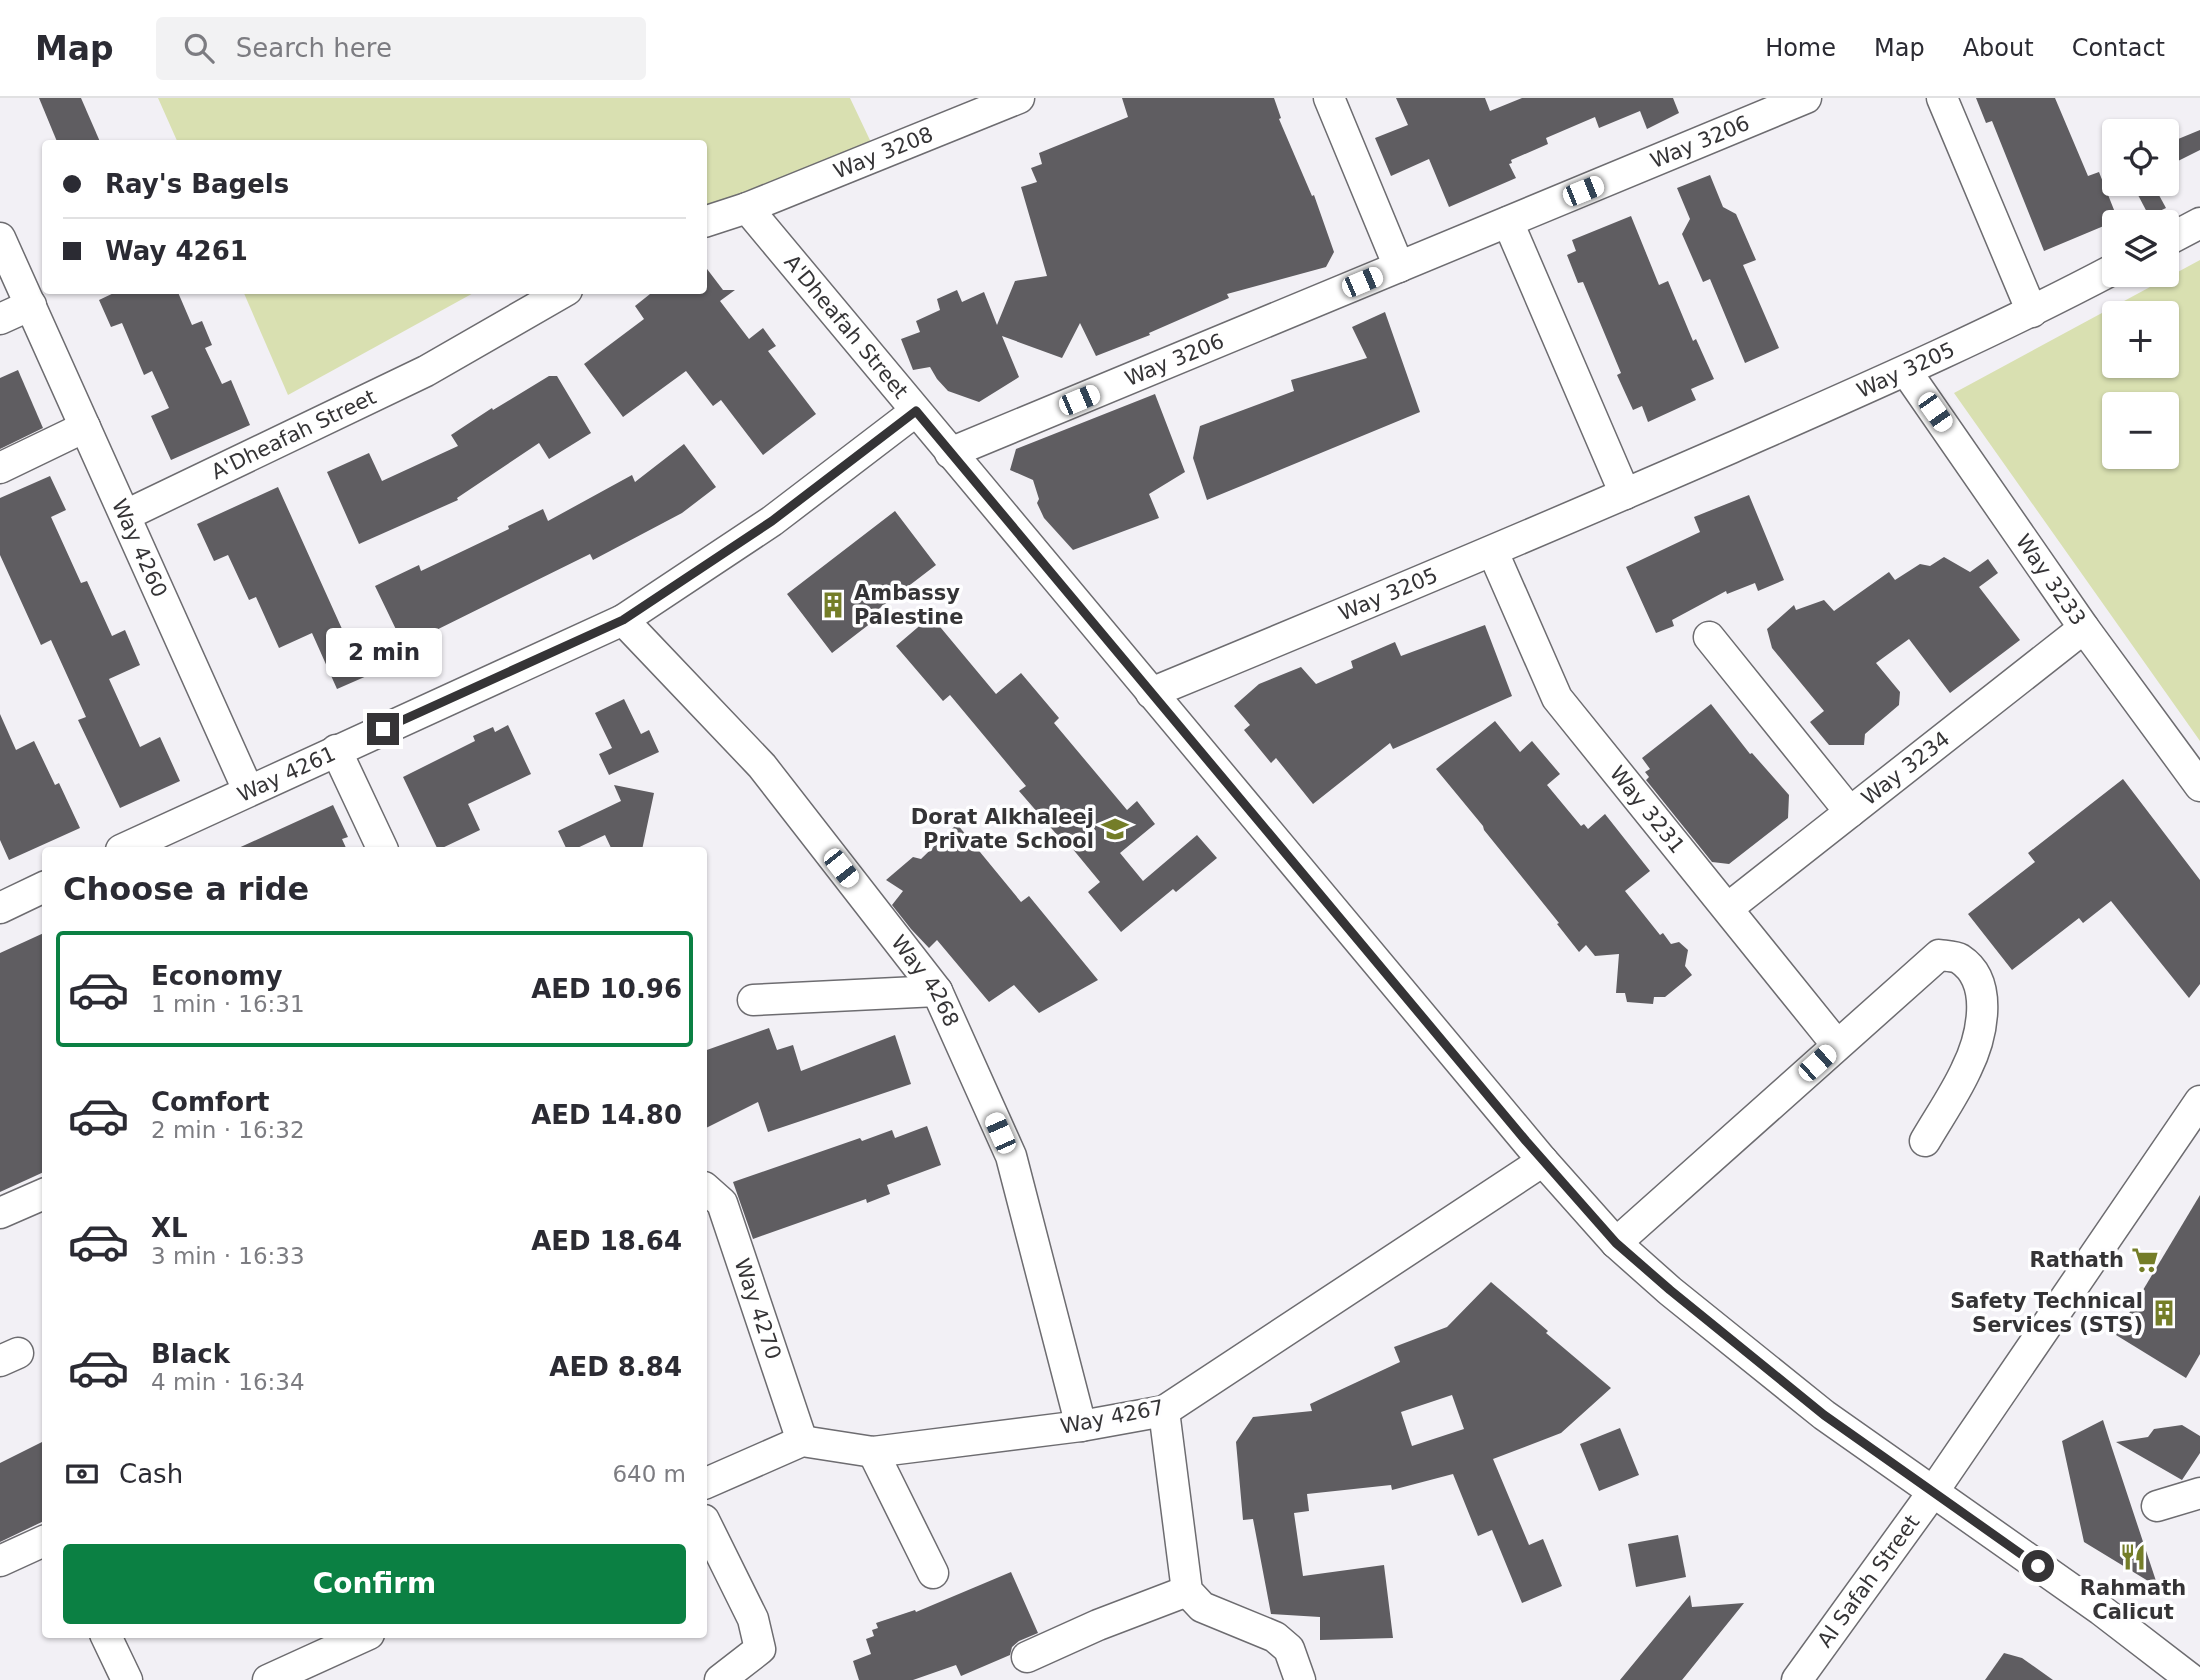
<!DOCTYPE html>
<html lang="en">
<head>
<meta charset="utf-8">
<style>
	:root { --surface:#fff; --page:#f2f2f3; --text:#2b2b33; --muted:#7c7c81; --line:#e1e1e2; --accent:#0b8043 }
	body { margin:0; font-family:"DejaVu Sans",sans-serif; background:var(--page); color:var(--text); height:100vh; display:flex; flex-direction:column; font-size:26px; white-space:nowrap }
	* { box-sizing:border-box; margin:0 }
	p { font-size:23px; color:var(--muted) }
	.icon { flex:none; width:38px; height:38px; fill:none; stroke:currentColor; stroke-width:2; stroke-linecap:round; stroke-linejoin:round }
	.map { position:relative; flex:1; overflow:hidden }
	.panel { position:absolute; left:42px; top:749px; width:665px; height:791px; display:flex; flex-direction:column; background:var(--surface); border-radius:7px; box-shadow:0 2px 5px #0004 }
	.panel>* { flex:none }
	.hud { position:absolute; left:42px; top:42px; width:665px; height:154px; border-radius:7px; box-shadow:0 2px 5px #0004; display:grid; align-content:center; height:154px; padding:0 21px; background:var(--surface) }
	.controls { position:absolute; left:2102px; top:21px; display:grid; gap:14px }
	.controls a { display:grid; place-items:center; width:77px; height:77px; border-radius:7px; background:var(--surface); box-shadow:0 2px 5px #0004; font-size:35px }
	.end { position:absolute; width:32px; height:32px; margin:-16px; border:9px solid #353436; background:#fff; box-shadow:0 0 0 4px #fff }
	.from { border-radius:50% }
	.bubble { position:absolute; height:49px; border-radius:7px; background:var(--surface); box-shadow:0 2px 5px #0004; font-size:23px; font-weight:800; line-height:49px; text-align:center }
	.car { position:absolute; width:21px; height:42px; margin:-21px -10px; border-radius:9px; box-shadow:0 0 5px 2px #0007; background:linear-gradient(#fff 24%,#345 0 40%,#fff 0 76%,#345 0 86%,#fff 0) }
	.hud b { display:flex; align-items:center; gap:24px; height:66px; font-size:26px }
	.hud b+b { border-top:2px solid var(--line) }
	.hud i { width:18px; height:18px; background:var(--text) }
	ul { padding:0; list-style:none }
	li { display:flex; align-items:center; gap:21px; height:116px; margin:0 14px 10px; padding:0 7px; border:4px solid transparent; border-radius:7px }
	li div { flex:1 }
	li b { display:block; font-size:26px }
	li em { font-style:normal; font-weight:800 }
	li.current { border-color:var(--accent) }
	li>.icon { width:63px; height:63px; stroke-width:1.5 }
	h2 { padding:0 21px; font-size:32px; line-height:84px }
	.pay { display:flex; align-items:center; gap:18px; height:77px; padding:0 21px; font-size:26px }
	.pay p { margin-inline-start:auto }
	.action { display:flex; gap:14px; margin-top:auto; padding:14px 21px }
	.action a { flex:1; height:80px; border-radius:7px; background:var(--accent); color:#fff; font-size:28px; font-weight:800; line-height:80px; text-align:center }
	header { display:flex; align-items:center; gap:42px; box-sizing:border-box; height:98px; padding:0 35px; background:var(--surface); border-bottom:2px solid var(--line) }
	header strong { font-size:33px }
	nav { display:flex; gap:38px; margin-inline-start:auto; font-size:24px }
	.search { width:490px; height:63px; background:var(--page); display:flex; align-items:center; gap:18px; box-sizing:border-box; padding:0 24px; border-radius:7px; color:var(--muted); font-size:26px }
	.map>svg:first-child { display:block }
	.green { fill:#d9e0b1; fill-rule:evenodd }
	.building { fill:#5f5d61; fill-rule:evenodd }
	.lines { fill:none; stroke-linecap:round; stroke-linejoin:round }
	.minor-casing { stroke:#6d6c70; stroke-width:33 }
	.minor { stroke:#fff; stroke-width:30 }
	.route { stroke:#353436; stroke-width:9 }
	.labels { text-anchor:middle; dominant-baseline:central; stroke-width:7; stroke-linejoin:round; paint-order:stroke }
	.street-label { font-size:21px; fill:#353436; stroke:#fefeff }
	.poi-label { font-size:21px; font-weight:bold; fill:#353436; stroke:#fefeff; text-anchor:end }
</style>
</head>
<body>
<header>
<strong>Map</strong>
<div class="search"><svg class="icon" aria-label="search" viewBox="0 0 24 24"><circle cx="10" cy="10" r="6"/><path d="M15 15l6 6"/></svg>Search here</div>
<nav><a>Home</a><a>Map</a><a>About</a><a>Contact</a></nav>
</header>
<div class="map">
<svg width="2200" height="1582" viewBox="0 0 2200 1582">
	<rect width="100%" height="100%" fill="#f2f0f5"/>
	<g class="green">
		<polygon points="158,0 850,0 877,57 704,123 704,46 178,45"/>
		<path d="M2200,162V643L1954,295ZM2114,215H2166V268H2114ZM2114,306H2166V359H2114Z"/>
		<polygon points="243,193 477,193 288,297"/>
	</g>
	<g class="building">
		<polygon points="39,0 81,0 101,46 58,46"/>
		<polygon points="1122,0 1274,0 1281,20 1279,21 1312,98 1314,97 1334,154 1326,169 1227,196 1229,200 1149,235 1150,237 1096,258 1080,225 1062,260 1002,238 1019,279 979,304 948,293 937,281 930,269 913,272 901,241 920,234 916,223 940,212 937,201 957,192 962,204 984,194 997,227 1015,183 1047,178 1021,89 1037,84 1031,70 1042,66 1039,55 1128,19"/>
		<polygon points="1396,0 1485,0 1490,13 1522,0 1673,0 1679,15 1647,31 1640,13 1599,30 1595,19 1546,40 1548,46 1511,62 1512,65 1509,66 1516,80 1449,109 1429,61 1391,78 1375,40 1408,27"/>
		<polygon points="1976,0 2055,0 2088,78 2099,74 2118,122 2044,153 1992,23 1986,25"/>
		<polygon points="2200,32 2200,52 2166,69 2166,46"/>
		<polygon points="1710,77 1723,109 1736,116 1756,162 1743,167 1779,250 1745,265 1710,181 1703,184 1682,136 1690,121 1677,90"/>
		<polygon points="2154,88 2166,110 2149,118 2138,97"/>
		<polygon points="1631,118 1659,187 1668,183 1693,243 1696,241 1714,281 1691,291 1696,302 1648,324 1642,308 1633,312 1617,277 1621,275 1583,184 1578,185 1567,157 1576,153 1572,142"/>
		<polygon points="704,167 723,192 735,192 720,203 749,241 763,230 776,248 768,253 816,316 763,357 721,302 713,308 686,273 623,319 584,266 644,221 635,208 655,192 704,192"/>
		<polygon points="120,192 177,192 192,227 202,223 212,247 205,250 222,286 231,282 250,327 171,362 151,318 169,310 152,273 144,277 122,225 111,229 99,202"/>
		<polygon points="1385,214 1420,314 1207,402 1193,360 1200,328 1294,293 1291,282 1367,260 1352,229"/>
		<polygon points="18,272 43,330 0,351 0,280"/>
		<polygon points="549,278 557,278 591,335 549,361 539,345 457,400 458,402 359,446 327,374 369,355 382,383 458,348 451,337 492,310 493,312"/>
		<polygon points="1155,296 1185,374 1149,396 1159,420 1073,452 1044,420 1037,405 1039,401 1033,382 1010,372 1016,351"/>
		<polygon points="684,346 716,389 682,415 593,462 590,456 404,548 375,488 419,467 421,473 509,431 508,428 543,411 548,423 632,377 635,384"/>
		<polygon points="50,378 66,412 51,419 81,485 87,483 112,538 125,532 140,567 109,581 140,649 160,639 180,683 120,710 78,622 86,619 51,542 41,547 0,457 0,400"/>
		<polygon points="278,389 347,542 352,540 369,577 337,591 312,535 279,550 256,499 249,502 228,457 214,463 197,426"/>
		<polygon points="1749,397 1784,482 1758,493 1755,485 1727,496 1726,493 1672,522 1674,528 1656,535 1626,469 1700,434 1694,419"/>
		<polygon points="895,413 936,467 876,513 880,518 832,555 787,496"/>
		<polygon points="1944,459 1970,474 1988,461 1998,475 1979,489 2020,542 1950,595 1909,541 1876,565 1900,594 1899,607 1865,636 1864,647 1829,647 1810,624 1824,613 1772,550 1767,531 1794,507 1796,512 1824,502 1834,513 1889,474 1895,482 1920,466 1930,468"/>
		<polygon points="931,518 996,596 1021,575 1059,620 1054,625 1127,712 1137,703 1155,726 1120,755 1143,783 1197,737 1217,760 1176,794 1173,791 1121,834 1088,794 1100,784 1067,744 1065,746 1019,693 1026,688 950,597 943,603 896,548"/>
		<polygon points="1485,527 1512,598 1393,651 1390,645 1313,706 1276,660 1271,665 1244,632 1250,627 1234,608 1259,586 1301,569 1316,586 1353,570 1351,563 1395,544 1401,558"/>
		<polygon points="624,601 641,636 649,632 659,654 609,677 599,656 612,650 595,615"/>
		<polygon points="1711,606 1750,656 1752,655 1789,697 1788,720 1729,766 1712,764 1646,682 1649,679 1645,674 1650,671 1642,660"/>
		<polygon points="0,616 16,652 34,643 55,687 59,685 80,730 9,762 0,742"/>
		<polygon points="1495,623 1520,654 1532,643 1560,676 1547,687 1581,728 1584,726 1588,731 1605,716 1650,773 1625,793 1660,837 1663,835 1671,846 1679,844 1688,852 1685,868 1692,877 1665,899 1654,899 1653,906 1627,904 1625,895 1616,895 1619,856 1595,858 1586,847 1579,854 1557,826 1559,825 1484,732 1483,728 1436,671"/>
		<polygon points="508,627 531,676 468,706 480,732 438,752 403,679 475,643 473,638 493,629 495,634"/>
		<polygon points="2123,681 2200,782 2200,886 2189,900 2111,803 2083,825 2079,820 2012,872 1968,816 2035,764 2028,755"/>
		<polygon points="614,687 654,695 642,752 612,752 605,737 573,752 567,752 558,733 621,703"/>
		<polygon points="333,707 348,739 342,741 347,752 234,752"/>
		<polygon points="957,726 1021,804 1029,798 1098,882 1039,915 1014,887 989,904 937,842 929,850 911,831 892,807 903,793 886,782 913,759 921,761"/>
		<polygon points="46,834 46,1073 0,1094 0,855"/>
		<polygon points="769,930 777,952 793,947 801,973 895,937 911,986 768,1034 758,1004 704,1031 704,953"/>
		<polygon points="927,1028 941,1067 887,1087 890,1096 867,1105 866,1101 753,1141 733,1084 860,1040 862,1043 892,1032 895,1040"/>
		<polygon points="2200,1097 2200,1256 2186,1280 2116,1237"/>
		<path d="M1491,1184L1548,1233L1546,1235L1611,1290L1561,1335L1493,1361L1529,1447L1543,1441L1562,1488L1522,1505L1492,1432L1478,1438L1453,1376L1392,1392L1391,1387L1307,1396L1309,1413L1294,1415L1303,1478L1384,1467L1393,1540L1320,1542V1519L1271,1516L1253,1421L1243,1422L1236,1344L1253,1319L1312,1313L1310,1306L1400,1264L1394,1249L1447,1229ZM1452,1297L1464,1331L1412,1348L1401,1314Z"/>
		<polygon points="2103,1322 2111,1347 2158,1489 2084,1444 2062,1343"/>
		<polygon points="2182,1327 2200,1338 2200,1355 2182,1382 2116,1344 2148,1339 2154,1331"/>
		<polygon points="1620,1330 1639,1377 1599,1393 1580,1346"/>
		<polygon points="46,1342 46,1422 0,1444 0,1365"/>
		<polygon points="1678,1437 1686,1479 1636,1489 1628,1446"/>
		<polygon points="1011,1474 1038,1535 1019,1543 1012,1549 1010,1557 961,1578 956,1567 913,1582 859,1582 853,1563 871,1556 866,1541 874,1538 872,1532 878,1530 876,1525 915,1512 916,1514"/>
		<polygon points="1690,1497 1692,1509 1744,1505 1682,1582 1620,1582"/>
		<polygon points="2004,1555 2022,1560 2053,1582 1985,1582"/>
	</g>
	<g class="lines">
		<g class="minor-casing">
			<g id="minor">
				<polyline points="1329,0 1399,169"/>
				<polyline points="1942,0 2032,214"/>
				<path id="s1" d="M747,110L1019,0"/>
				<path id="s2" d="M704,124L747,110L1543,1063L1616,1145L1670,1193L1824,1317L2101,1512L2192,1582"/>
				<polyline points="1508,124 1625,396"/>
				<path id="s3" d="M0,140L248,692"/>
				<polyline points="2166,143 2200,125"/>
				<polyline points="0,221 31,207"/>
				<path id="s4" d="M1906,273L2084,530L2200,688"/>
				<path id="s5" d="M950,355L1806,0"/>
				<polyline points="0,370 85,329"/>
				<path id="s6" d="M126,417L426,273L567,192"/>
				<path id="s7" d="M1493,454L1557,600L1837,947"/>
				<path id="s8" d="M623,522L762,668L937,893L1011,1058L1081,1328"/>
				<polyline points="1709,539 1850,714"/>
				<path id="s9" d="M1151,595C1345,515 1538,434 1731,350C1860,293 1989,237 2114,171"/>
				<polyline points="336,652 383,752"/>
				<path id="s10" d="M121,752L623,522L772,423L916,313"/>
				<polyline points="0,810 46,788"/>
				<path id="s11" d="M1728,810L2084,530"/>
				<polyline points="753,902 937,893"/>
				<path id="s12" d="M704,1089L722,1105L802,1343"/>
				<polyline points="0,1115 46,1095"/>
				<path d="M1616,1145L1939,857C1946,858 1955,858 1960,861C1995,884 1982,940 1966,972C1955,996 1939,1019 1925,1043"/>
				<polyline points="0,1263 18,1255"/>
				<polyline points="1164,1313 1187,1493 1202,1509 1275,1539 1289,1551 1300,1582"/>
				<polyline points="873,1354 933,1475"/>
				<polyline points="704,1386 802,1343 873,1354 1081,1328 1164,1313 1543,1063"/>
				<polyline points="2157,1408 2200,1395"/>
				<polyline points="704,1422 753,1521 760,1551 720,1582"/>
				<polyline points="0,1463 46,1442"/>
				<polyline points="105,1536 127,1582"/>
				<polyline points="1027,1559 1098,1527 1187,1493"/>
				<polyline points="268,1582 369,1536"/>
				<path id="s13" d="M1797,1582L1933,1394L2200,1003"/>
			</g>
		</g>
		<use href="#minor" class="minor"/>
	</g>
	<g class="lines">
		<polyline class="route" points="383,631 623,522 772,423 916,313 1526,1043 1616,1145 1670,1192 1824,1317 2038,1468"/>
	</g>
	<defs>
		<g id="building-bare" transform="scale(2.1)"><path d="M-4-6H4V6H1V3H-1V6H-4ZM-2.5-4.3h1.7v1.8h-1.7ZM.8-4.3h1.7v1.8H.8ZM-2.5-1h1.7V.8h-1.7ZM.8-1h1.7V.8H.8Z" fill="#747d28" stroke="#fefeff" stroke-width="2.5" paint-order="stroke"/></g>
		<g id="school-bare" transform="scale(2.1)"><path d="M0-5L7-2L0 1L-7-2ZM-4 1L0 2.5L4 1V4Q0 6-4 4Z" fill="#747d28" stroke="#fefeff" stroke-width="2.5" paint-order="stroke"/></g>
		<g id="supermarket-bare" transform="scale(2.1)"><path d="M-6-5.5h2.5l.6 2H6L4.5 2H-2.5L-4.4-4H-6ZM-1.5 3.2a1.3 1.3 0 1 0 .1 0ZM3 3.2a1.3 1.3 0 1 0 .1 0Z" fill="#747d28" stroke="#fefeff" stroke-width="2.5" paint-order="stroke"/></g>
		<g id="restaurant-bare" transform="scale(2.1)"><path d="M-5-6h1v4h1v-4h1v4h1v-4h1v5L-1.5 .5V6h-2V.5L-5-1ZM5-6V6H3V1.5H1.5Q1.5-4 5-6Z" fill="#747d28" stroke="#fefeff" stroke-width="2.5" paint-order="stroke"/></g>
	</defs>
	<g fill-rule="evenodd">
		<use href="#building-bare" x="833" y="507"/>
		<use href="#school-bare" x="1115" y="731"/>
		<use href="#supermarket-bare" x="2145" y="1162"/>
		<use href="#building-bare" x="2164" y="1215"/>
		<use href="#restaurant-bare" x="2133" y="1459"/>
	</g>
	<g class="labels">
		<g class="street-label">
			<text stroke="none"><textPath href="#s5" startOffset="812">Way 3206</textPath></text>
			<text stroke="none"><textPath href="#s1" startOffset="147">Way 3208</textPath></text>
			<text stroke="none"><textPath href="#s2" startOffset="200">A'Dheafah Street</textPath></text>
			<text stroke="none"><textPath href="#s5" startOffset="243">Way 3206</textPath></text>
			<text stroke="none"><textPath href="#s9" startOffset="821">Way 3205</textPath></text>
			<text stroke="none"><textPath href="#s6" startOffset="186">A'Dheafah Street</textPath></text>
			<text stroke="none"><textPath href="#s3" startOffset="340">Way 4260</textPath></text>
			<text stroke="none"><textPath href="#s4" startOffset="254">Way 3233</textPath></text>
			<text stroke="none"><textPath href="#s9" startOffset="257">Way 3205</textPath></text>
			<text stroke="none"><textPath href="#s11" startOffset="226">Way 3234</textPath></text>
			<text stroke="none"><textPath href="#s10" startOffset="182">Way 4261</textPath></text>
			<text stroke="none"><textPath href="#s7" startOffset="303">Way 3231</textPath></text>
			<text stroke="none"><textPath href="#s8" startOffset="472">Way 4268</textPath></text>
			<text stroke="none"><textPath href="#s12" startOffset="136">Way 4270</textPath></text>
			<text transform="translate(1112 1319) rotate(-11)">Way 4267</text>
			<text stroke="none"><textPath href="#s13" startOffset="122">Al Safah Street</textPath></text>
		</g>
		<g class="poi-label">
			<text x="854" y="495" text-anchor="start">Ambassy<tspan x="854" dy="24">Palestine</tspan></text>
			<text x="1094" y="719">Dorat Alkhaleej<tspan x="1094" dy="24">Private School</tspan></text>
			<text x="2124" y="1162">Rathath</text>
			<text x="2143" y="1203">Safety Technical<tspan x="2143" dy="24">Services (STS)</tspan></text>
			<text x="2133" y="1490" text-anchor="middle">Rahmath<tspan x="2133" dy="24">Calicut</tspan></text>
		</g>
	</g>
</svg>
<div class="controls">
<a><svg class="icon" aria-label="locate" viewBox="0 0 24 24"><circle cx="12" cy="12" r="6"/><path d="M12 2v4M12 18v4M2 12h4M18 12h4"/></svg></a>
<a><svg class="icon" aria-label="layers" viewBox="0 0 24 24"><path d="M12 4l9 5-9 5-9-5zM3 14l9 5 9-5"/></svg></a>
<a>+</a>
<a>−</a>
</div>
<i class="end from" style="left:2038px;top:1468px"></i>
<i class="end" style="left:383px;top:631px"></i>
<div class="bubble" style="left:326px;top:530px;width:116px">2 min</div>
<i class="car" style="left:1583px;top:93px;rotate:68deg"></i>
<i class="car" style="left:1362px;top:184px;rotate:67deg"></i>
<i class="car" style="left:1079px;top:302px;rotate:67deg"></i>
<i class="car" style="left:1935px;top:314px;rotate:145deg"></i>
<i class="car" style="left:841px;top:770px;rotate:142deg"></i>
<i class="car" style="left:1817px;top:965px;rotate:48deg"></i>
<i class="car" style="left:1000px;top:1035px;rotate:336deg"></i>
<div class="hud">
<b><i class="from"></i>Ray's Bagels</b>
<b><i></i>Way 4261</b>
</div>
<section class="panel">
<h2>Choose a ride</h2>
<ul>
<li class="current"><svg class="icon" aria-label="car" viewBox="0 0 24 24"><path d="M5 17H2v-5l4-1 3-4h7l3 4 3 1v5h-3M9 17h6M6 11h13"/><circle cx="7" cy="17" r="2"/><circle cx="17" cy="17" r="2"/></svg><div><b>Economy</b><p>1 min · 16:31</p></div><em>AED 10.96</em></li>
<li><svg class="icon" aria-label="car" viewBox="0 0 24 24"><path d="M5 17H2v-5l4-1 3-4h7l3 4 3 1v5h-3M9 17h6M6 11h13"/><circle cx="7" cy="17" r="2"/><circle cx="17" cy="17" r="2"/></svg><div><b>Comfort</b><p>2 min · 16:32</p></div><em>AED 14.80</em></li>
<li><svg class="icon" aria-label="car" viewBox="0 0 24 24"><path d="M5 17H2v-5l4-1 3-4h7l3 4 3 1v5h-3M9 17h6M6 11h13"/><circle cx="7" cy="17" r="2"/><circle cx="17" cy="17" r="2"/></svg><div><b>XL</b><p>3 min · 16:33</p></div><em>AED 18.64</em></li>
<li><svg class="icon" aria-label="car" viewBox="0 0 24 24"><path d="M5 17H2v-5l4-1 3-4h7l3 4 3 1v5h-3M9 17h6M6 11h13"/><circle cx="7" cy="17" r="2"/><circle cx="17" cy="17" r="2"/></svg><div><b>Black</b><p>4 min · 16:34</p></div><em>AED 8.84</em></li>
</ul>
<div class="pay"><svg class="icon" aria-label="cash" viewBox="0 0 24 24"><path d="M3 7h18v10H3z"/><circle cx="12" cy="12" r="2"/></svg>Cash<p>640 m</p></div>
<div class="action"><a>Confirm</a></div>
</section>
</div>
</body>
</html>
